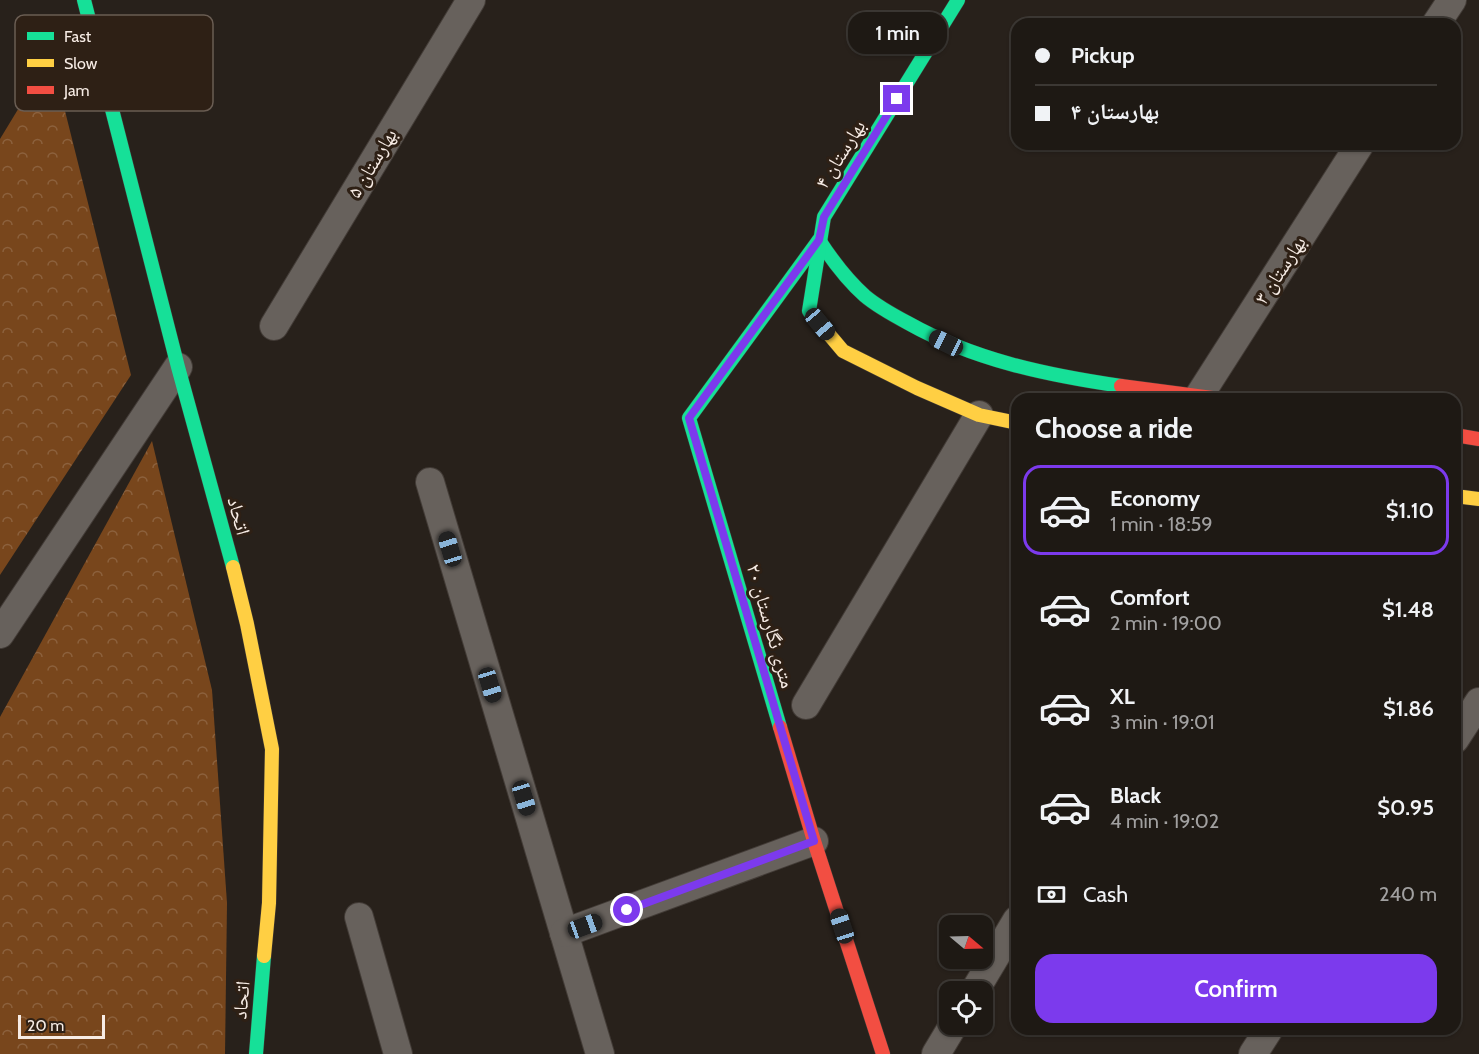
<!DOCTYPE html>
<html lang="en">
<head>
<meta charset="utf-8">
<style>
	:root { --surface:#1e1914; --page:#2b2622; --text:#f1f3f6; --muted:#a1a0a0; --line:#3c3834; --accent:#7c3aed }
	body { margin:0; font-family:Cabin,"Noto Naskh Arabic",sans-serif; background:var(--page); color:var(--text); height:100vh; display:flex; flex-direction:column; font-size:22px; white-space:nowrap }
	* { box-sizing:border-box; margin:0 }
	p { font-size:20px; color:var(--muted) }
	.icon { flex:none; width:33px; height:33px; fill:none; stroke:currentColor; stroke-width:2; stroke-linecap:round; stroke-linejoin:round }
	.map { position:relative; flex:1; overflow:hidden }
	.drawer { position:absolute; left:1011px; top:393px; width:450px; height:642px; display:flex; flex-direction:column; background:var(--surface); border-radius:18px; box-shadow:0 2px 4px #0004,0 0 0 2px var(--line) }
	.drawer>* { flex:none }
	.guide { position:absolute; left:1011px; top:18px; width:450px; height:132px; border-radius:18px; box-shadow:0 2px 4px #0004,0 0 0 2px var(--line); display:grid; align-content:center; height:132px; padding:0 24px; background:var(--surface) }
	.needle { width:39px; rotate:109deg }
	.buttons { position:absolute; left:939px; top:915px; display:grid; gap:12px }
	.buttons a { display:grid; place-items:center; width:54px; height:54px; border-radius:12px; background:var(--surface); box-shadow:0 2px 4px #0004,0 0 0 2px var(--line); font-size:30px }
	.scale { position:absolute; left:18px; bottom:15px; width:87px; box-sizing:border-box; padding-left:6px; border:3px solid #f7ece5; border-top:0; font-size:16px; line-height:21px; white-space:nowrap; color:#f7ece5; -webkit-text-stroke:4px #2e2015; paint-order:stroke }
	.end { position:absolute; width:27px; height:27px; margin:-14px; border:8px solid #7c3aed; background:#fff; box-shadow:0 0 0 3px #fff }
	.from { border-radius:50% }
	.bubble { position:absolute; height:42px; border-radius:18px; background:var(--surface); box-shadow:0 2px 4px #0004,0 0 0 2px var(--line); font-size:20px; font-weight:600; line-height:42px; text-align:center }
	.car { position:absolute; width:18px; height:36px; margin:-18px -9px; border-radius:8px; box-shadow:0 0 4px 2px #0007; background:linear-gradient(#222 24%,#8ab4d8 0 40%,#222 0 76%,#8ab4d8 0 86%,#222 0) }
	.guide b { display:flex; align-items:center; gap:21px; height:57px; font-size:22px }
	.guide b+b { border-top:2px solid var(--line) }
	.guide i { width:15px; height:15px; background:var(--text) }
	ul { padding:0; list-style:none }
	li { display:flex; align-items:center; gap:18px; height:90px; margin:0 12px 9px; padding:0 12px; border:3px solid transparent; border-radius:18px }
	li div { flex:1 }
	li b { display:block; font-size:22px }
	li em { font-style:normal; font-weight:600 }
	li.on { border-color:var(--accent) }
	li>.icon { width:54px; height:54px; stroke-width:1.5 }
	h2 { padding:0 24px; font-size:27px; line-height:72px }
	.pay { display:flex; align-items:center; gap:15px; height:66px; padding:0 24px; font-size:22px }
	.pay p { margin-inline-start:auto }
	.cta { display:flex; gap:12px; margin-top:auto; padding:12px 24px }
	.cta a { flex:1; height:69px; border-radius:18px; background:var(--accent); color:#fff; font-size:24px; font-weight:600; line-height:69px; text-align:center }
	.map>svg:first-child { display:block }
	.forest { fill:url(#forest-crowns) }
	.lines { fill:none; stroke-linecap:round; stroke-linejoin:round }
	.street-casing { stroke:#433c37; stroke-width:30 }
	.fast-casing { stroke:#433c37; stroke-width:15 }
	.slow-casing { stroke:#433c37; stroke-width:15 }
	.jam-casing { stroke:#433c37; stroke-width:15 }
	.street { stroke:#67615c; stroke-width:28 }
	.fast { stroke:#16e098; stroke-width:14 }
	.slow { stroke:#ffcf43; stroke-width:14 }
	.jam { stroke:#f24e42; stroke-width:14 }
	.route { stroke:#7c3aed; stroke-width:8 }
	.labels { text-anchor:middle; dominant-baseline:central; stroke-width:6; stroke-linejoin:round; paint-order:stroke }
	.street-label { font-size:20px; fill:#f7ece5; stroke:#2e2015 }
	.key { fill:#2e2015; stroke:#6a5d53; stroke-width:1.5 }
	.key-label { font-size:16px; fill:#f7ece5 }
</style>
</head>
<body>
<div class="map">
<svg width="1479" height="1054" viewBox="0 0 1479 1054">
	<defs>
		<pattern id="forest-crowns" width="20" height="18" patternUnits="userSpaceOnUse" patternTransform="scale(1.5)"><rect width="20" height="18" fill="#78461c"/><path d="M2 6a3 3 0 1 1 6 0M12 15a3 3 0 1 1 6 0" fill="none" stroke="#8c613d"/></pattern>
	</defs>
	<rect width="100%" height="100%" fill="#28211b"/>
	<g class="forest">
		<polygon points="51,55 131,375 0,575 0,139"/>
		<polygon points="152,441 212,690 227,903 225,1054 0,1054 0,717"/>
	</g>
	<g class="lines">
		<g class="street-casing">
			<g id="street">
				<polyline points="1436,24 1452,0"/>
				<polyline points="274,326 471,0"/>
				<polyline points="1199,396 1360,144"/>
				<polyline points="430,482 600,1054"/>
				<polyline points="0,634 178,367"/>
				<polyline points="806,705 979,415"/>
				<polyline points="1455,739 1479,702"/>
				<polyline points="359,917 398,1054"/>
				<polyline points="564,933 814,841"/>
				<polyline points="974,992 1017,920"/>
				<polyline points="936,1054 954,1024"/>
				<polyline points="1253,1054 1269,1029"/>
			</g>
		</g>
		<g class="fast-casing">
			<g id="fast">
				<polyline points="84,0 178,367 233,567"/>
				<path d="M819,240C832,260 847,280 865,296C878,307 893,315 908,323C974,360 1046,375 1121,386"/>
				<polyline points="827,332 809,311 824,217 958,0"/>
				<polyline points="780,727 689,418 819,240"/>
				<polyline points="256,1054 264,956"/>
			</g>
		</g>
		<g class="slow-casing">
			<g id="slow">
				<polyline points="827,332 843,351 917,388 979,415 1017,423"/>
				<polyline points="1455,496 1479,499"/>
				<polyline points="233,567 247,624 272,749 269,903 264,956"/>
			</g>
		</g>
		<g class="jam-casing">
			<g id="jam">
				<polyline points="1121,386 1220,399"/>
				<polyline points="1455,435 1479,439"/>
				<polyline points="780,727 814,841 883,1054"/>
			</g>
		</g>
		<use href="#street" class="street"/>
		<use href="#fast" class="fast"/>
		<use href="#slow" class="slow"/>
		<use href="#jam" class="jam"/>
	</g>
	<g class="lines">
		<polyline class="route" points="627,910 814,841 689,418 819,240 824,217 897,99"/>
	</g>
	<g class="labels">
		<g class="street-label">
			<text transform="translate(840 154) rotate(-58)">بهارستان ۴</text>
			<text transform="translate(372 163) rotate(-59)">بهارستان ۵</text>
			<text transform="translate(1280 270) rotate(-57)">بهارستان ۳</text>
			<text transform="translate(239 516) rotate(75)">اتحاد</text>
			<text transform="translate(771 626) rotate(74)">۲۰ متری نگارستان</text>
			<text transform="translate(241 1000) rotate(-85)">اتحاد</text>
		</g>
	</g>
	<rect x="15" y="15" width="198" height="96" rx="9" class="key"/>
	<rect x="27" y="32" width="27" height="8" fill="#16e098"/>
	<rect x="27" y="59" width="27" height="8" fill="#ffcf43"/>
	<rect x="27" y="86" width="27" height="8" fill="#f24e42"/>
	<g class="key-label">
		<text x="64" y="42">Fast</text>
		<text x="64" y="69">Slow</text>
		<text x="64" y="96">Jam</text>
	</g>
</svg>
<div class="buttons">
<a><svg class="needle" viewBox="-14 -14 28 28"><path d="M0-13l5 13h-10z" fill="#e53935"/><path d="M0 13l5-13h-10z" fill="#a1a0a0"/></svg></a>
<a><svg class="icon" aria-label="locate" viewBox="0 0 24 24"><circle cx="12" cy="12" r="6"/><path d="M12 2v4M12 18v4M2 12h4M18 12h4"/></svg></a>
</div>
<div class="scale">20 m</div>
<i class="end from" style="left:627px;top:910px"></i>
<i class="end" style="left:897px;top:99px"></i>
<div class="bubble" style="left:848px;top:12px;width:99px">1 min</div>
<i class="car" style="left:820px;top:324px;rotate:140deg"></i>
<i class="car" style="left:946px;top:343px;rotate:296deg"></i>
<i class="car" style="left:450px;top:549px;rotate:343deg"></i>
<i class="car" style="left:490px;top:685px;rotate:163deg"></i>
<i class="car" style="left:524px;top:798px;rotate:163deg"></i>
<i class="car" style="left:585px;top:926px;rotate:70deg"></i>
<i class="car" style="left:842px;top:926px;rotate:342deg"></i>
<div class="guide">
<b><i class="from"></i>Pickup</b>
<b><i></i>بهارستان ۴</b>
</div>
<section class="drawer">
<h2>Choose a ride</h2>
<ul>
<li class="on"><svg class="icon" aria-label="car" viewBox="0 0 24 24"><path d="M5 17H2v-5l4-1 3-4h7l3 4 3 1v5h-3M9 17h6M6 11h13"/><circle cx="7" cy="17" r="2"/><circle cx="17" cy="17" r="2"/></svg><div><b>Economy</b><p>1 min · 18:59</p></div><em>$1.10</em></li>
<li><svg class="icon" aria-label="car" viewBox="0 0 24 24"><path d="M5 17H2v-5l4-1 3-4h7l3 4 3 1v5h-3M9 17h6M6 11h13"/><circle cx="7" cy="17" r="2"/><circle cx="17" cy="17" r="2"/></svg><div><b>Comfort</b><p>2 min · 19:00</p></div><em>$1.48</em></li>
<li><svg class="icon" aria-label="car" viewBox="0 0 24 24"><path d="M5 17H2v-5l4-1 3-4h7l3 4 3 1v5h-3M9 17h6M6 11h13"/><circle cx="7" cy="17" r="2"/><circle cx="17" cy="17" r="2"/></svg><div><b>XL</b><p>3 min · 19:01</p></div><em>$1.86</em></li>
<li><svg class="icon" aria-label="car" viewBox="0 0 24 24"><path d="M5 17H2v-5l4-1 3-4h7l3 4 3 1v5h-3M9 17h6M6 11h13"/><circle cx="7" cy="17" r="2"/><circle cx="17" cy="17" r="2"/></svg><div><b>Black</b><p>4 min · 19:02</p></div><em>$0.95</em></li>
</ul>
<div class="pay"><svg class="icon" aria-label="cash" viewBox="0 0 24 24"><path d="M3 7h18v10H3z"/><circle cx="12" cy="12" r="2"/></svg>Cash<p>240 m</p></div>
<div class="cta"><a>Confirm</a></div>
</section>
</div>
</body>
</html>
